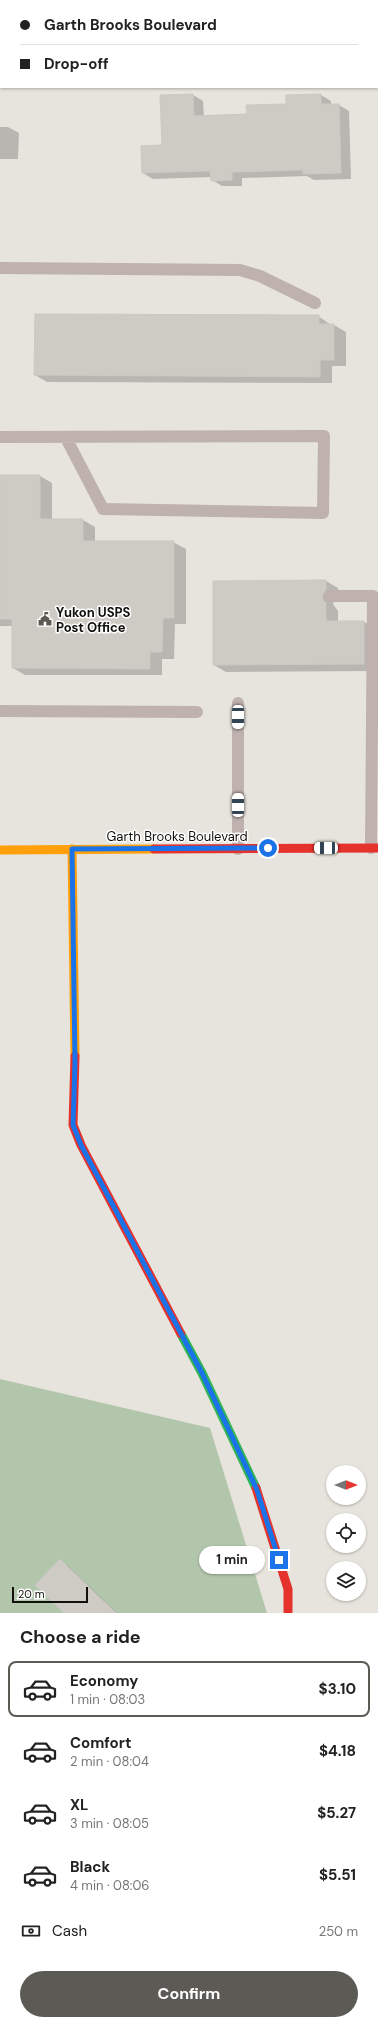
<!DOCTYPE html>
<html lang="en">
<head>
<meta charset="utf-8">
<style>
	:root { --surface:#fff; --page:#f6f6f6; --text:#222; --muted:#767676; --line:#e0e0e0; --accent:#5c5a54 }
	body { margin:0; font-family:"DM Sans",sans-serif; background:var(--page); color:var(--text); height:100vh; display:flex; flex-direction:column; font-size:15px; white-space:nowrap }
	* { box-sizing:border-box; margin:0 }
	p { font-size:13px; color:var(--muted) }
	.icon { flex:none; width:22px; height:22px; fill:none; stroke:currentColor; stroke-width:2; stroke-linecap:round; stroke-linejoin:round }
	.map { position:relative; height:1613px; overflow:hidden }
	.drawer { display:flex; flex-direction:column; background:var(--surface); flex:1 }
	.drawer>* { flex:none }
	.hud { position:absolute; left:0px; top:0px; width:378px; height:88px; box-shadow:0 1px 3px #0004; display:grid; align-content:center; height:88px; padding:0 20px; background:var(--surface) }
	.needle { width:26px; rotate:90deg }
	.fabs { position:absolute; left:326px; top:1465px; display:grid; gap:8px }
	.fabs a { display:grid; place-items:center; width:40px; height:40px; border-radius:50%; background:var(--surface); box-shadow:0 1px 3px #0004; font-size:20px }
	.scale { position:absolute; left:12px; bottom:10px; width:76px; box-sizing:border-box; padding-left:4px; border:2px solid #11100b; border-top:0; font-size:11px; line-height:14px; white-space:nowrap; color:#11100b; -webkit-text-stroke:3px #fff; paint-order:stroke }
	.end { position:absolute; width:18px; height:18px; margin:-9px; border:5px solid #1a73e8; background:#fff; box-shadow:0 0 0 2px #fff }
	.from { border-radius:50% }
	.bubble { position:absolute; height:28px; border-radius:14px; background:var(--surface); box-shadow:0 1px 3px #0004; font-size:13px; font-weight:700; line-height:28px; text-align:center }
	.car { position:absolute; width:12px; height:24px; margin:-12px -6px; border-radius:5px; box-shadow:0 0 3px 1px #0007; background:linear-gradient(#fff 24%,#345 0 40%,#fff 0 76%,#345 0 86%,#fff 0) }
	.hud b { display:flex; align-items:center; gap:14px; height:38px; font-size:15px }
	.hud b+b { border-top:1px solid var(--line) }
	.hud i { width:10px; height:10px; background:var(--text) }
	ul { padding:0; list-style:none }
	li { display:flex; align-items:center; gap:12px; height:56px; margin:0 8px 6px; padding:0 12px; border:2px solid transparent; border-radius:8px }
	li div { flex:1 }
	li b { display:block; font-size:15px }
	li em { font-style:normal; font-weight:700 }
	li.current { border-color:var(--accent) }
	li>.icon { width:36px; height:36px; stroke-width:1.5 }
	h2 { padding:0 20px; font-size:18px; line-height:48px }
	.pay { display:flex; align-items:center; gap:10px; height:44px; padding:0 20px; font-size:15px }
	.pay p { margin-inline-start:auto }
	.action { display:flex; gap:8px; margin-top:auto; padding:8px 20px }
	.action a { flex:1; height:46px; border-radius:24px; background:var(--accent); color:#fff; font-size:16px; font-weight:700; line-height:46px; text-align:center }
	.map>svg:first-child { display:block }
	.forest { fill:#b2c6ac }
	.shadow { fill:#0003 }
	.building { fill:#cecbc5; stroke:#ccc8c3 }
	.lines { fill:none; stroke-linecap:round; stroke-linejoin:round }
	.lane { stroke:#bfb1ad; stroke-width:12 }
	.street { stroke:#bfb1ad; stroke-width:22 }
	.fast { stroke:#30b455; stroke-width:9 }
	.slow { stroke:#ff9f0a; stroke-width:9 }
	.jam { stroke:#e5322d; stroke-width:9 }
	.route { stroke:#1a73e8; stroke-width:5 }
	.labels { text-anchor:middle; dominant-baseline:central; stroke-width:3; stroke-linejoin:round; paint-order:stroke }
	.poi-label { font-size:13px; font-weight:bold; fill:#11100b; stroke:#fff; text-anchor:start }
	.street-label { font-size:13px; fill:#11100b; stroke:#fff }
</style>
</head>
<body>
<div class="map">
<svg width="378" height="1613" viewBox="0 0 378 1613">
	<rect width="100%" height="100%" fill="#e6e4dc"/>
	<polygon class="forest" points="0,1379 210,1428 267,1613 0,1613"/>
	<g class="shadow">
		<polygon points="193,95 203,101 204,117 248,115 321,95 331,101 331,105 339,105 349,111 351,179 314,180 307,176 242,178 242,186 222,186 212,180 212,177 153,179 143,173 163,146"/>
		<polygon points="0,127 8,127 19,133 18,159 0,159"/>
		<polygon points="318,316 331,325 334,325 346,332 346,366 332,366 332,383 47,382 35,375"/>
		<polygon points="0,476 40,476 52,483 52,520 83,520 95,527 95,542 173,542 186,549 186,624 175,624 174,659 162,659 162,675 25,675 13,668 13,626 0,626"/>
		<polygon points="326,581 338,588 338,596 335,599 333,604 338,611 338,622 364,622 376,629 376,671 226,672 214,665 214,582"/>
		<polygon points="60,1561 67,1565 117,1613 65,1613"/>
	</g>
	<g class="building">
		<polygon points="193,94 194,116 247,114 246,105 286,104 286,95 321,94 321,104 339,104 341,173 303,174 303,170 232,172 232,180 211,181 210,171 142,173 141,146 162,145 160,95"/>
		<polygon points="35,314 319,315 319,324 334,324 334,360 320,360 320,377 34,375"/>
		<polygon points="0,475 40,475 40,519 83,519 83,541 174,541 174,618 163,618 162,652 150,652 150,669 12,668 12,619 0,619"/>
		<polygon points="326,580 326,589 322,596 323,600 326,603 326,621 364,621 364,664 213,665 213,581"/>
		<polygon points="60,1559 116,1613 64,1613 35,1585"/>
	</g>
	<g class="lines">
		<g class="lane">
			<polyline points="0,268 240,270 260,276 315,303"/>
			<polyline points="0,437 324,436 323,513 103,509 66,438"/>
			<polyline points="329,596 373,596 371,848"/>
			<polyline points="0,711 197,712"/>
			<polyline points="238,849 238,703"/>
		</g>
		<g class="street">
			<polyline points="367,0 367,1"/>
			<polyline points="377,36 378,36"/>
		</g>
		<polyline class="fast" points="181,1334 202,1373 256,1488"/>
		<g class="slow">
			<polyline points="72,849 75,1056"/>
			<polyline points="0,850 154,849"/>
		</g>
		<g class="jam">
			<polyline points="154,849 378,848"/>
			<polyline points="75,1056 73,1125 81,1145 181,1334"/>
			<polyline points="256,1488 288,1589 288,1613"/>
		</g>
	</g>
	<g class="lines">
		<polyline class="route" points="268,848 72,849 75,1063 73,1125 81,1145 202,1373 257,1490 279,1560"/>
	</g>
	<defs>
		<g id="civic-bare" transform="scale(1.08)"><path d="M-.6-6.5H3V-4.5H.6V-3L4-1V1h2V6H-6V1h2V-1L-.6-3ZM-1.2 2.5V6h2.4V2.5Z" fill="#5c5a54" stroke="#fff" stroke-width="2.5" paint-order="stroke"/></g>
	</defs>
	<g fill-rule="evenodd">
		<use href="#civic-bare" x="45" y="619"/>
	</g>
	<g class="labels">
		<g class="poi-label">
			<text x="56" y="612">Yukon USPS<tspan x="56" dy="15">Post Office</tspan></text>
		</g>
		<g class="street-label">
			<text x="177" y="836">Garth Brooks Boulevard</text>
		</g>
	</g>
</svg>
<div class="fabs">
<a><svg class="needle" viewBox="-14 -14 28 28"><path d="M0-13l5 13h-10z" fill="#e53935"/><path d="M0 13l5-13h-10z" fill="#767676"/></svg></a>
<a><svg class="icon" aria-label="locate" viewBox="0 0 24 24"><circle cx="12" cy="12" r="6"/><path d="M12 2v4M12 18v4M2 12h4M18 12h4"/></svg></a>
<a><svg class="icon" aria-label="layers" viewBox="0 0 24 24"><path d="M12 4l9 5-9 5-9-5zM3 14l9 5 9-5"/></svg></a>
</div>
<div class="scale">20 m</div>
<i class="end from" style="left:268px;top:848px"></i>
<i class="end" style="left:279px;top:1560px"></i>
<div class="bubble" style="left:199px;top:1546px;width:66px">1 min</div>
<i class="car" style="left:238px;top:717px;rotate:180deg"></i>
<i class="car" style="left:238px;top:805px;rotate:0deg"></i>
<i class="car" style="left:326px;top:848px;rotate:270deg"></i>
<div class="hud">
<b><i class="from"></i>Garth Brooks Boulevard</b>
<b><i></i>Drop-off</b>
</div>
</div>
<section class="drawer">
<h2>Choose a ride</h2>
<ul>
<li class="current"><svg class="icon" aria-label="car" viewBox="0 0 24 24"><path d="M5 17H2v-5l4-1 3-4h7l3 4 3 1v5h-3M9 17h6M6 11h13"/><circle cx="7" cy="17" r="2"/><circle cx="17" cy="17" r="2"/></svg><div><b>Economy</b><p>1 min · 08:03</p></div><em>$3.10</em></li>
<li><svg class="icon" aria-label="car" viewBox="0 0 24 24"><path d="M5 17H2v-5l4-1 3-4h7l3 4 3 1v5h-3M9 17h6M6 11h13"/><circle cx="7" cy="17" r="2"/><circle cx="17" cy="17" r="2"/></svg><div><b>Comfort</b><p>2 min · 08:04</p></div><em>$4.18</em></li>
<li><svg class="icon" aria-label="car" viewBox="0 0 24 24"><path d="M5 17H2v-5l4-1 3-4h7l3 4 3 1v5h-3M9 17h6M6 11h13"/><circle cx="7" cy="17" r="2"/><circle cx="17" cy="17" r="2"/></svg><div><b>XL</b><p>3 min · 08:05</p></div><em>$5.27</em></li>
<li><svg class="icon" aria-label="car" viewBox="0 0 24 24"><path d="M5 17H2v-5l4-1 3-4h7l3 4 3 1v5h-3M9 17h6M6 11h13"/><circle cx="7" cy="17" r="2"/><circle cx="17" cy="17" r="2"/></svg><div><b>Black</b><p>4 min · 08:06</p></div><em>$5.51</em></li>
</ul>
<div class="pay"><svg class="icon" aria-label="cash" viewBox="0 0 24 24"><path d="M3 7h18v10H3z"/><circle cx="12" cy="12" r="2"/></svg>Cash<p>250 m</p></div>
<div class="action"><a>Confirm</a></div>
</section>
</body>
</html>
